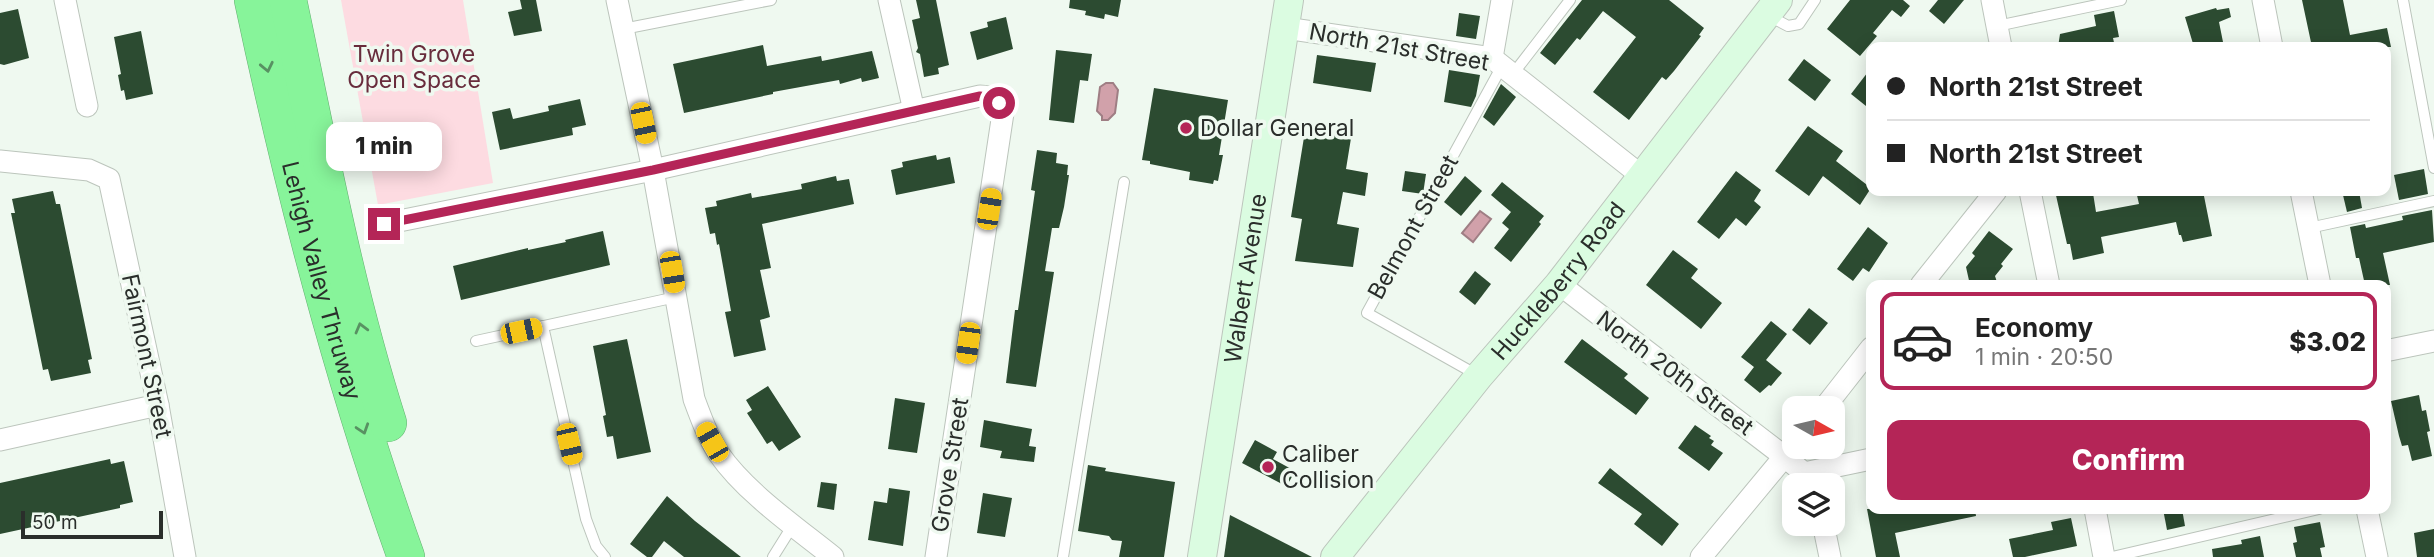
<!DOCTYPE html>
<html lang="en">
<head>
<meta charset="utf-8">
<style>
	:root { --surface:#fff; --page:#f2f2f2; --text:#222; --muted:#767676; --line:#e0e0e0; --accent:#b42557 }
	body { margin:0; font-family:Inter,sans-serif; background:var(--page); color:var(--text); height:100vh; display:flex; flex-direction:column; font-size:26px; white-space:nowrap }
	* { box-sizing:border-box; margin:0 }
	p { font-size:23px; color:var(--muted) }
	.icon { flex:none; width:38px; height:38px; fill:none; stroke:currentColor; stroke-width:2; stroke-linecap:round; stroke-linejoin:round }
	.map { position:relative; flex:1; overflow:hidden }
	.panel { position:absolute; left:1866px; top:280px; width:525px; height:234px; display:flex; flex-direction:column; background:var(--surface); border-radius:14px; box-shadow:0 4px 18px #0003 }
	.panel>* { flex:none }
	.top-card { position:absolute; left:1866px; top:42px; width:525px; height:154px; border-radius:14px; box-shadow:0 4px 18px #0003; display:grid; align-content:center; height:154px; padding:0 21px; background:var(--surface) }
	.needle { width:46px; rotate:98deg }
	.tools { position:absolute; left:1782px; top:396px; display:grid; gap:14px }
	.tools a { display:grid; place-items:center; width:63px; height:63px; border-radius:14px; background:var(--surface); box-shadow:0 4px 18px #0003; font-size:35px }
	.scale { position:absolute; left:21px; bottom:18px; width:142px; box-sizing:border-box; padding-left:7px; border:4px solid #2a2e2b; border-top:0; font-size:19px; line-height:24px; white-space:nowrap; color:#2a2e2b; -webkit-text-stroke:5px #eff9f0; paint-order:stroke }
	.end { position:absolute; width:32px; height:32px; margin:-16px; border:9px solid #b42557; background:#fff; box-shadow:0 0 0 4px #fff }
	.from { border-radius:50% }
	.bubble { position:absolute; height:49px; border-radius:14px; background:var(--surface); box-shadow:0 4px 18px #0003; font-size:23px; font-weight:800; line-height:49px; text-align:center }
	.car { position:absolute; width:21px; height:42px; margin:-21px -10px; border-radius:9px; box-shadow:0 0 5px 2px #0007; background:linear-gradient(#f5c518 24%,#345 0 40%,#f5c518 0 76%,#345 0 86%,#f5c518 0) }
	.top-card b { display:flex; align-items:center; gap:24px; height:66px; font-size:26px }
	.top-card b+b { border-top:2px solid var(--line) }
	.top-card i { width:18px; height:18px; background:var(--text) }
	ul { padding:12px 0 0; list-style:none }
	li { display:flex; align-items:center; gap:21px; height:98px; margin:0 14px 10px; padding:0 7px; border:4px solid var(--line); border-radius:14px }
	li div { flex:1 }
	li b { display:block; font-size:26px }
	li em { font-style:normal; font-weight:800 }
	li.current { border-color:var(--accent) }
	li>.icon { width:63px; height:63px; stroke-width:1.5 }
	.cta { display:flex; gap:14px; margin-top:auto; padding:14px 21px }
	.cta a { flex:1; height:80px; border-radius:14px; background:var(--accent); color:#fff; font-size:28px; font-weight:800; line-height:80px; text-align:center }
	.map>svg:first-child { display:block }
	.green { fill:#fddbe1 }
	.water { fill:#d1a1aa; stroke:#9f7e84; stroke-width:2 }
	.building { fill:#2c4b31 }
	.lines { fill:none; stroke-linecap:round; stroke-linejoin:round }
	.lane-casing { stroke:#bcc5bc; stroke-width:12 }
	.street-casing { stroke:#bcc5bc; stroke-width:23 }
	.secondary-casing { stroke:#bcc5bc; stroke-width:30 }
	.highway-casing { stroke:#66af73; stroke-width:38 }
	.lane { stroke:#fff; stroke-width:10 }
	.street { stroke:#fff; stroke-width:21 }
	.secondary { stroke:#dbfce1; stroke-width:28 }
	.highway { stroke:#87f49a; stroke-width:37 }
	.oneway { stroke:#589162 }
	.route { stroke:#b42557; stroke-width:9 }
	.poi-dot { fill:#b42557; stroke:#eff9f0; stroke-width:2.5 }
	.labels { text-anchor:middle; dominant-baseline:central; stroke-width:7; stroke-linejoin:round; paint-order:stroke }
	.street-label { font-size:23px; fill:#2a2e2b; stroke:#eff9f0 }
	.park-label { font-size:23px; fill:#682c3c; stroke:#eff9f0 }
	.poi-label { font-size:23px; fill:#2a2e2b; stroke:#eff9f0; text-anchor:start }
</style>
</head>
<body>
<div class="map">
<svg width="2434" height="557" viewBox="0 0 2434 557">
	<rect width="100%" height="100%" fill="#eff9f0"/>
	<polygon class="green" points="341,0 463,0 493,183 378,205"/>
	<g class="water">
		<polygon points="1106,83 1113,83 1118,90 1115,113 1108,120 1102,120 1102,116 1097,111 1100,87"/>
		<polygon points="1480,211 1491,219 1473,242 1462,233"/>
	</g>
	<g class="building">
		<polygon points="520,0 536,0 542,31 514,36 508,12 522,9"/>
		<polygon points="916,0 936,0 949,65 938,68 939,74 924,77 920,54 916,52 918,48 912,20 920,18"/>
		<polygon points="1070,0 1121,0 1118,17 1105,14 1104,19 1085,15 1086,11 1069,8"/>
		<polygon points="1582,0 1669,0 1704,28 1699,35 1701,36 1674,71 1666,80 1662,77 1629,120 1593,92 1636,37 1603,11 1580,40 1577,38 1555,65 1540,53"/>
		<polygon points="1850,0 1903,0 1910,6 1901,17 1892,10 1873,33 1877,36 1860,56 1827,29"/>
		<polygon points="1938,0 1964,0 1944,24 1929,11"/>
		<polygon points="2302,0 2343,0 2350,35 2387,28 2391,47 2312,47"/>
		<polygon points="2216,8 2217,10 2229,8 2231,17 2219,22 2224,47 2194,47 2185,17"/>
		<polygon points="18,9 29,58 4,65 0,64 0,13"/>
		<polygon points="2114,11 2119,37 2113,38 2115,47 2058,47 2060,34 2096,26 2094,15"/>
		<polygon points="1459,13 1480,16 1476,39 1456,36"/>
		<polygon points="1006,17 1013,49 977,60 970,32 988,27 987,22"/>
		<polygon points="141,31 153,94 126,100 124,90 121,91 118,75 121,74 114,37"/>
		<polygon points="763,45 767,66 821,56 822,61 872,51 879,78 862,82 861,78 840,84 839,80 773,92 773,94 684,113 673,64"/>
		<polygon points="1056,50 1092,54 1088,81 1080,80 1074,123 1049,120"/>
		<polygon points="1317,55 1376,63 1371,92 1313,83"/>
		<polygon points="1804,59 1831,80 1815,101 1788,80"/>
		<polygon points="1871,68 1871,110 1851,94"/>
		<polygon points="1449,70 1480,75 1476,96 1471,107 1444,102"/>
		<polygon points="1501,84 1516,97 1494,126 1483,117"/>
		<polygon points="1154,88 1228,100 1219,155 1223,155 1218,181 1214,180 1213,184 1189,180 1190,172 1150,164 1150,161 1142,160"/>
		<polygon points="580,99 586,125 572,128 573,135 500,150 492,112 510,108 513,119 549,111 548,106"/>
		<polygon points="1306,125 1352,132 1346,169 1368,173 1365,196 1343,192 1337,224 1359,228 1353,267 1295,261 1302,219 1291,217"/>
		<polygon points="1808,126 1843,151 1836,161 1871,188 1860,205 1823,176 1809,196 1775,171"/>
		<polygon points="1037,150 1057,153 1056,163 1068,165 1067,175 1069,175 1064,207 1059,228 1052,228 1045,271 1054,272 1036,387 1006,383 1015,310 1018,310 1035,191 1031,190"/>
		<polygon points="936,155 937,160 950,157 955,183 896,195 891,170 903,167 902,162"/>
		<polygon points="2424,169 2428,194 2399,200 2394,175"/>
		<polygon points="1405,171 1426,174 1423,194 1402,191"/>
		<polygon points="1736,171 1761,190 1754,201 1761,207 1746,226 1736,218 1719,239 1697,222"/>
		<polygon points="836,176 837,181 849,179 854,204 762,224 771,268 760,270 770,317 760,320 766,350 734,357 725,312 731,311 719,244 717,245 715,233 710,234 705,208 717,206 716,201 751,193 752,198 802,189 801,184"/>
		<polygon points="1465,176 1482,191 1461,216 1444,202"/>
		<polygon points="1502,182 1544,216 1539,222 1541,224 1511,262 1494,248 1509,229 1502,223 1511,212 1491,195"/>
		<polygon points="53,191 56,204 60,204 92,359 88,360 91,373 51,381 48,369 43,370 11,213 15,213 12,199"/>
		<polygon points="2055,191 2088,191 2089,194 2093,193 2096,212 2139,204 2136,191 2203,191 2212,236 2183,242 2181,235 2179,235 2176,222 2101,237 2104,253 2073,260 2070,244 2067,244"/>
		<polygon points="2342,191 2359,191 2362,208 2347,212"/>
		<polygon points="2432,210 2434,242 2383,253 2390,285 2365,285 2359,258 2356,258 2350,227 2365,224 2366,228 2403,220 2402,216"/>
		<polygon points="1868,227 1888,243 1869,272 1863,268 1853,281 1837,269"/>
		<polygon points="603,231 610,265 461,300 453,266 528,248 528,250 566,242 565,240"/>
		<polygon points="1989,231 2013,249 2001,264 2003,266 1995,276 1998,285 1970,285 1966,267 1975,256 1972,253"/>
		<polygon points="1673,250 1698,269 1691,278 1722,303 1701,329 1646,285"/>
		<polygon points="1475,271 1491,284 1475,305 1459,292"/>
		<polygon points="1809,308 1828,323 1810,345 1792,330"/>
		<polygon points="1771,321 1787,334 1766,360 1782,373 1771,386 1769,385 1760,393 1744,380 1754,367 1741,357"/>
		<polygon points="627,339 651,452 617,459 613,436 607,437 603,416 606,415 593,346"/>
		<polygon points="1582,339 1628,374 1624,378 1649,398 1636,415 1564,362"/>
		<polygon points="768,386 801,437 779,451 772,441 767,444 747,413 752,410 746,400"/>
		<polygon points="2419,395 2422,411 2426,410 2430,431 2427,432 2432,456 2412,461 2408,445 2402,446 2399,436 2391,401"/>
		<polygon points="895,398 925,403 917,453 888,449"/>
		<polygon points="984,420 1032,429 1029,446 1036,447 1034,462 1000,458 1002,451 980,447"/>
		<polygon points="1695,425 1711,436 1709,438 1714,441 1711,445 1723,453 1709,471 1678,448"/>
		<polygon points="1255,440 1277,452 1273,459 1295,471 1288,484 1282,484 1242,463"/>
		<polygon points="110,459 111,464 124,461 133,502 120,505 120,508 0,534 0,483"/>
		<polygon points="1088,465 1106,468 1105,471 1175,482 1164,557 1119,557 1122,541 1112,540 1109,536 1078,531"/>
		<polygon points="1610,468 1679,524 1662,546 1634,524 1642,514 1598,483"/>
		<polygon points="821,482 837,484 834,510 817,507"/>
		<polygon points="889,488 910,491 903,546 868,540 874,501 887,503"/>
		<polygon points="983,493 1012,498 1005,537 977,533"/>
		<polygon points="667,496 695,521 741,557 684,557 664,541 652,557 647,557 630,544"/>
		<polygon points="1867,509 1975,509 1976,516 1895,533 1900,557 1876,557"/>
		<polygon points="2163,509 2182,509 2185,526 2167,530"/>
		<polygon points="1230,515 1312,557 1224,557"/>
		<polygon points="2071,518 2077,546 2025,557 2013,557 2009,539 2053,530 2051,522"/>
		<polygon points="2320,522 2325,547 2320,548 2322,557 2296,557 2293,543 2297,542 2294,527"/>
		<polygon points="2434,529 2434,557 2417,557 2414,533"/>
		<polygon points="2260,536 2264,557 2213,557 2212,549 2242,544 2241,540"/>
	</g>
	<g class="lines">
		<g class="lane-casing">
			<g id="lane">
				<polyline points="2403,0 2434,168"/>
				<polyline points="1769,16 1788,26 1799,24 1815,0"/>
				<polyline points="1997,26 2121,0"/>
				<polyline points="623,29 771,0"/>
				<polyline points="1513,74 1570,0"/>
				<polyline points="2309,228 2434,201"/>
				<polyline points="543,326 586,519 596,546 605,557"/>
				<polyline points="476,341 676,297"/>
				<polyline points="1479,376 1367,313 1502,66"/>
				<polyline points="773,557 793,525"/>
				<polyline points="1063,557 1124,182"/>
				<polyline points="2112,557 2319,509"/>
			</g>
		</g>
		<g class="street-casing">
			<g id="street">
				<polyline points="65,0 87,106"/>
				<path d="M617,0L653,170L694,399C701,418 708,437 719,454C745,492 797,528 833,557"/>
				<polyline points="889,0 914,111"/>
				<polyline points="1992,0 2001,47"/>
				<polyline points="2263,0 2272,47"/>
				<polyline points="1285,28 1492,58 1643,177"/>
				<polyline points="1492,58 1502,0"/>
				<polyline points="0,161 89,170 109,179 158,405 185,557"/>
				<polyline points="2030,191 2049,285"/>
				<polyline points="2301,191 2320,285"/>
				<path d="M384,224L653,170L980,96C993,96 999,102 1003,113L936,557"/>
				<polyline points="1559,284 1785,457 1804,473 1812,485"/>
				<polyline points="1921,285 1996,191"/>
				<polyline points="2385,351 2434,341"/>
				<polyline points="1824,408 1871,348"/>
				<polyline points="0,440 158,405"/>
				<polyline points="1804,473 1871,459"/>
				<polyline points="2095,509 2104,557"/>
				<polyline points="2367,509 2377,557"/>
				<polyline points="1823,523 1830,557"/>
				<polyline points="1701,557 1794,445"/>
			</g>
		</g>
		<g class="secondary-casing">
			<g id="secondary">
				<path id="s1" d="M1202,557L1289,0"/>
				<path id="s2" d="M1335,557L1479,376L1559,284L1778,0"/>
			</g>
		</g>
		<g class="highway-casing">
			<g id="highway">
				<path id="s3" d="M253,0C293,189 341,375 406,557"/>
				<path d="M288,0C318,142 344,285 388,423"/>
			</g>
		</g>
		<use href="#lane" class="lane"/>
		<use href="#street" class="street"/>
		<use href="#secondary" class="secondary"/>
		<use href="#highway" class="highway"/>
	</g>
	<defs><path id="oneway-chevron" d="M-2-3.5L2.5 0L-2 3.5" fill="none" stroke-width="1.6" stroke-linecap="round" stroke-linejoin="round" transform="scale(1.75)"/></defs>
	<g class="oneway">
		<use href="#oneway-chevron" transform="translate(267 67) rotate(78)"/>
		<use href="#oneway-chevron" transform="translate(361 328) rotate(-105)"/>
		<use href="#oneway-chevron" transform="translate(363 429) rotate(72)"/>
	</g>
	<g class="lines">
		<polyline class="route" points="384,224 653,170 980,96 992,98 999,103"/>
	</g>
	<g class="poi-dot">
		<circle cx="1186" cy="128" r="7"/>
		<circle cx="1268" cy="467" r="7"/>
	</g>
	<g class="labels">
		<g class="street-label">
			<text transform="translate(1399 47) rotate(10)">North 21st Street</text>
			<text transform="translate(1413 227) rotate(-61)">Belmont Street</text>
			<text stroke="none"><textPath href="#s1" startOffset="282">Walbert Avenue</textPath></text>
			<text stroke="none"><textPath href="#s2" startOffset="355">Huckleberry Road</textPath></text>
			<text stroke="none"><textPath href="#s3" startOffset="289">Lehigh Valley Thruway</textPath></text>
			<text transform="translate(147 356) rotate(78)">Fairmont Street</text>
			<text transform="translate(1675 373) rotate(37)">North 20th Street</text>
			<text transform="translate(950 465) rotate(-81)">Grove Street</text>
		</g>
		<g class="park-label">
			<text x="414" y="54">Twin Grove<tspan x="414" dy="26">Open Space</tspan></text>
		</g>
		<g class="poi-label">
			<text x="1200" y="128">Dollar General</text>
			<text x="1282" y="454">Caliber<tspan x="1282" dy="26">Collision</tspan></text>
		</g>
	</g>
</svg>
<div class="tools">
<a><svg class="needle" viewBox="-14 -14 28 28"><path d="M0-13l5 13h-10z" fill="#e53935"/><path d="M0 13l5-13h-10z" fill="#767676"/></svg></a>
<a><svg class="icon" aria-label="layers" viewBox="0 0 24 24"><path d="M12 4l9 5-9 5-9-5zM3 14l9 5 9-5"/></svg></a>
</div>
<div class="scale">50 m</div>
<i class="end from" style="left:999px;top:103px"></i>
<i class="end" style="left:384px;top:224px"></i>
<div class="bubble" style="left:326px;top:122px;width:116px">1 min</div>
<i class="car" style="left:643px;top:123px;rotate:168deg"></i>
<i class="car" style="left:989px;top:209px;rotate:9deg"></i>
<i class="car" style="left:672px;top:272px;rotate:170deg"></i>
<i class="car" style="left:521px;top:331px;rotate:78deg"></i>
<i class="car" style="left:968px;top:343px;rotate:188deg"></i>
<i class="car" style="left:712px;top:442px;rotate:330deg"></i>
<i class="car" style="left:569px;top:444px;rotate:167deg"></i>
<div class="top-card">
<b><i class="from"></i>North 21st Street</b>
<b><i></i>North 21st Street</b>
</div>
<section class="panel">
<ul>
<li class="current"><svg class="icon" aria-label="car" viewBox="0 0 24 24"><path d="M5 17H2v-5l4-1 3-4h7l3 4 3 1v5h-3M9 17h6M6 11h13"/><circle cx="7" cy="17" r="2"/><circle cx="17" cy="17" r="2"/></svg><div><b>Economy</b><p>1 min · 20:50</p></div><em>$3.02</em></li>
</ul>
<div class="cta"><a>Confirm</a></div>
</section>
</div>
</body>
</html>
